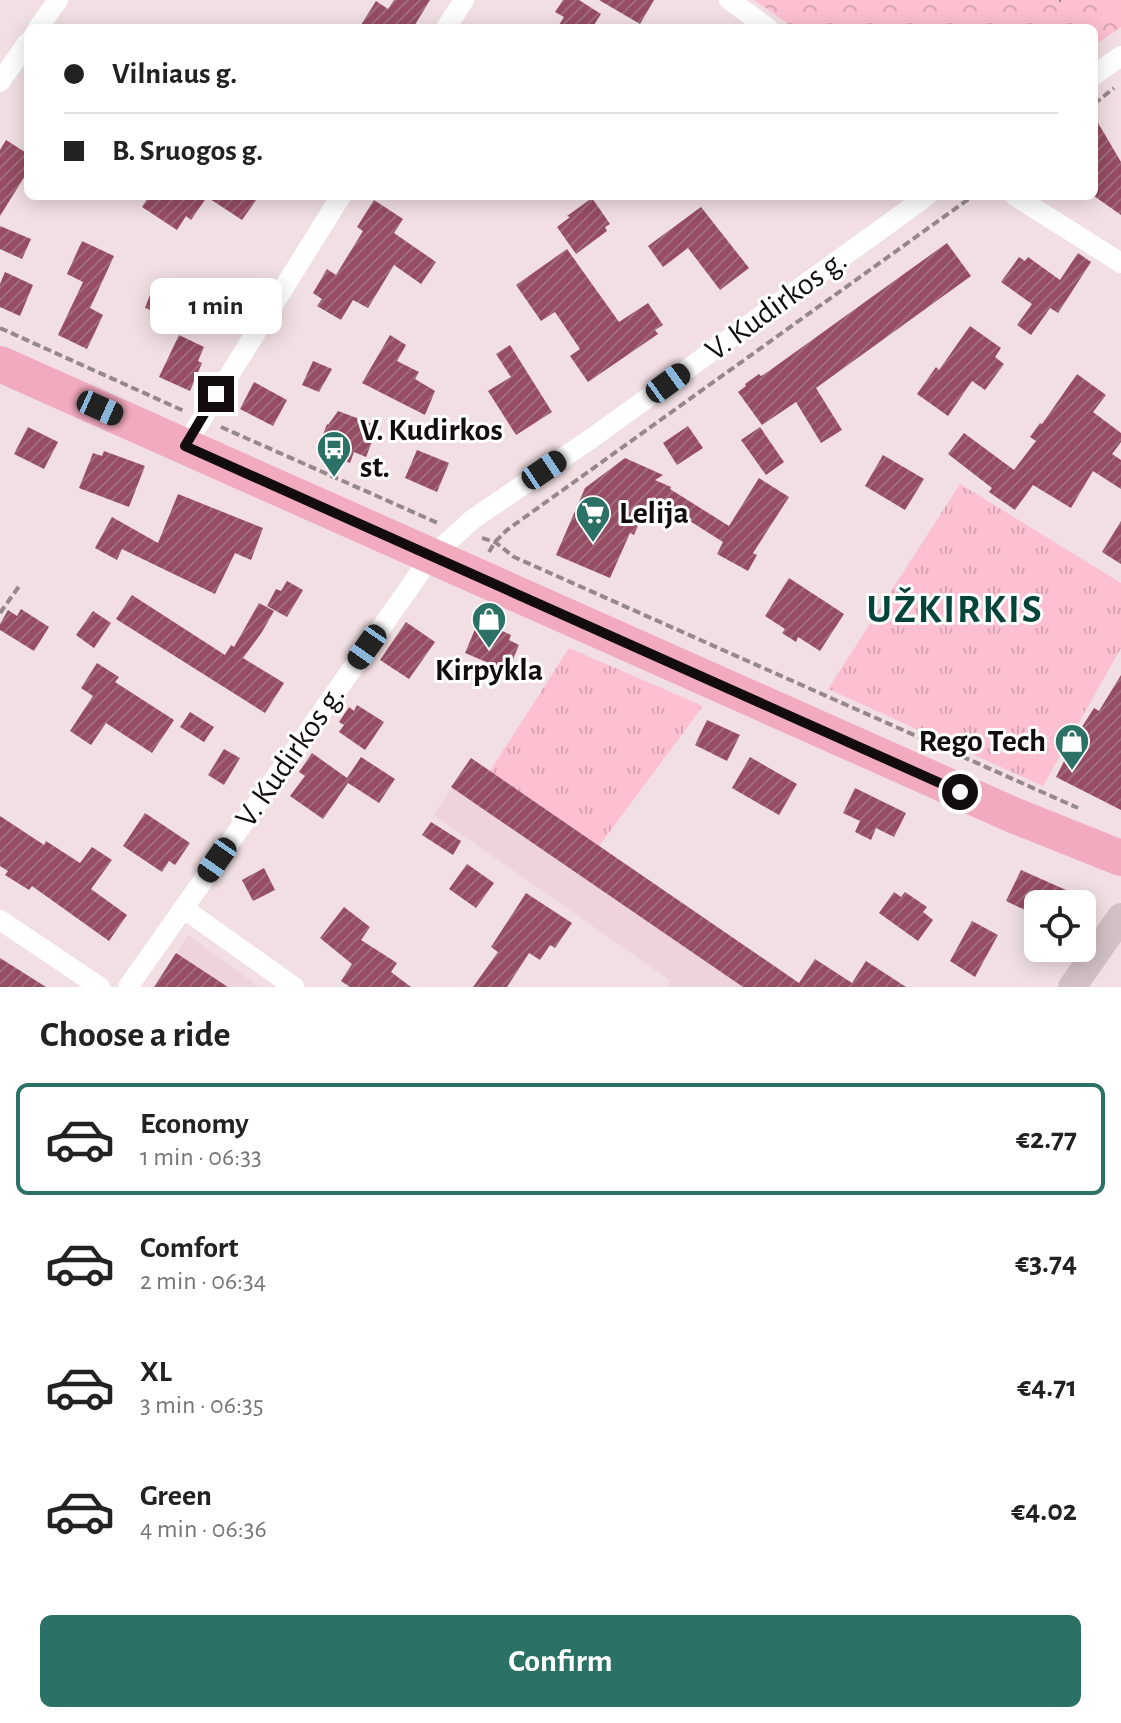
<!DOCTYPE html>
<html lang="en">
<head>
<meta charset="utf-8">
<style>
	:root { --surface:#fff; --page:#f2f2f2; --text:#222; --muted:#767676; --line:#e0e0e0; --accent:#2c7166 }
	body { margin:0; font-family:"Alegreya Sans",sans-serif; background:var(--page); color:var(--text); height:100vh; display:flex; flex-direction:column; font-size:30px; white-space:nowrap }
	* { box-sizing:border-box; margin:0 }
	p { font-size:26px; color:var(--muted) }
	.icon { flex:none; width:44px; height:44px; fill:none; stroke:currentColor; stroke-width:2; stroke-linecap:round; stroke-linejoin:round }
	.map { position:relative; height:987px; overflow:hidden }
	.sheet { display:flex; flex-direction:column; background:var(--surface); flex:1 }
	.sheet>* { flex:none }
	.banner { position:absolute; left:24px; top:24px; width:1074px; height:176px; border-radius:12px; box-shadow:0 4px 20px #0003; display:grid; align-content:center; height:176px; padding:0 40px; background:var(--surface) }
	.tools { position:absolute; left:1024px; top:890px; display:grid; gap:16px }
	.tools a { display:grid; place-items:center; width:72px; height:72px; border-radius:12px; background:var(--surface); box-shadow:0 4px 20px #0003; font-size:40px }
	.end { position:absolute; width:36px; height:36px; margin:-18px; border:10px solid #120c0e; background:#fff; box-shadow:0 0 0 4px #fff }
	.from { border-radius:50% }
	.bubble { position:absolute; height:56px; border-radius:12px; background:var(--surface); box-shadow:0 4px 20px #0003; font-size:26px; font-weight:600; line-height:56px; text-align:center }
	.car { position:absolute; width:24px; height:48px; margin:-24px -12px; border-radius:10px; box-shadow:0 0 6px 2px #0007; background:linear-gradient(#222 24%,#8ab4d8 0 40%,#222 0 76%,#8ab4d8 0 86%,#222 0) }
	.banner b { display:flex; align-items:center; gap:28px; height:76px; font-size:30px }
	.banner b+b { border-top:2px solid var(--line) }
	.banner i { width:20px; height:20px; background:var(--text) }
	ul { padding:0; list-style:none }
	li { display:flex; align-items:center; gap:24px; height:112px; margin:0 16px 12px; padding:0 24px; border:4px solid transparent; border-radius:12px }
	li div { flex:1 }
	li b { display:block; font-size:30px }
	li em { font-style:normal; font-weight:600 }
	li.selected { border-color:var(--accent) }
	li>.icon { width:72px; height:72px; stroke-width:1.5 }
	h2 { padding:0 40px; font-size:36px; line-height:96px }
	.action { display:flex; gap:16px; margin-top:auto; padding:16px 40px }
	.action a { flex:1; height:92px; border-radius:12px; background:var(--accent); color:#fff; font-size:32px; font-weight:600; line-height:92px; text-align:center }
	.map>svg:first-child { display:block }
	.built { fill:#eed3da }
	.grass { fill:url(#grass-tufts) }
	.park { fill:url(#park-crowns) }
	.building { fill:url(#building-hatch) }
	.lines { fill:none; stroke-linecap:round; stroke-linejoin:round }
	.path { stroke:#95888b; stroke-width:4; stroke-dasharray:8 4; stroke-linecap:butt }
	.street { stroke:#fff; stroke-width:20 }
	.secondary { stroke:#d2c0c5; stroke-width:28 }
	.highway { stroke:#f2aabe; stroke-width:36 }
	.route { stroke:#120c0e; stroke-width:10 }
	.labels { text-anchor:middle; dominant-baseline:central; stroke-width:6; stroke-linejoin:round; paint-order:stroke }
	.street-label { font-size:32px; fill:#120c0e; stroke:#fff }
	.poi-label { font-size:32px; font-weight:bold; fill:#120c0e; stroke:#fff; text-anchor:start }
	.district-label { font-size:40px; font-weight:bold; letter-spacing:2px; fill:#05443b; stroke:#fff }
</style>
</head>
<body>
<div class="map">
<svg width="1121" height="987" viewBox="0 0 1121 987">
	<defs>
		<pattern id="grass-tufts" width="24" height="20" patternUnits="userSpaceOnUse" patternTransform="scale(2)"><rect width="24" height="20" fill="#fcc0d0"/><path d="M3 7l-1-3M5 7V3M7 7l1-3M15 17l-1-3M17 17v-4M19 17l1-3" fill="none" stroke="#d7a4b1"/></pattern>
		<pattern id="park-crowns" width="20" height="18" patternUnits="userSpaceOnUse" patternTransform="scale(2)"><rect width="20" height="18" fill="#fcc0d0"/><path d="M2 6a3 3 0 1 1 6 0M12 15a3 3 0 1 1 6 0" fill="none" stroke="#d7a4b1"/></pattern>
		<pattern id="building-hatch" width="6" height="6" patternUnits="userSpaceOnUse" patternTransform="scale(2)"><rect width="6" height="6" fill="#964c63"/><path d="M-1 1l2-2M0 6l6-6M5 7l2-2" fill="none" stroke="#a06c7c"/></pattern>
	</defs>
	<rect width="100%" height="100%" fill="#f1dfe3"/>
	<g class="built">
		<polygon points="471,758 797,982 794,987 668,987 671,981 434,815"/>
		<polygon points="188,935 259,987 154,987"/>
	</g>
	<g class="grass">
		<polygon points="960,484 1121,583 1121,648 1043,786 828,689"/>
		<polygon points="569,648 703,706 599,846 490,771"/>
	</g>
	<polygon class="park" points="754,0 1121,0 1121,27 1094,46 1094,28 794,28"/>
	<g class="building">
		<polygon points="394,0 430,0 413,28 359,28 376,1 388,9"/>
		<polygon points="563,0 579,0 601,14 592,28 557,28 564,17 555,12"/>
		<polygon points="599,0 654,0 640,24"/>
		<polygon points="1094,116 1121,162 1121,215 1094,196"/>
		<polygon points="6,140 28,154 28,171 0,216 0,150"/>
		<polygon points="149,196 259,196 242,220 207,197 191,220 186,216 177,230 142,207"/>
		<polygon points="592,198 610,224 605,227 607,231 576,254 557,227 570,217 567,216"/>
		<polygon points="374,200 403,219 394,233 436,262 421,284 394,265 368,308 353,300 341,320 317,306 322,299 313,293 327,269 336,275 363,231 357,227"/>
		<polygon points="701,207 749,268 720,290 688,248 663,267 648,246"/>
		<polygon points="0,226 31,239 22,259 0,249"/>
		<polygon points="82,241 114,256 90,308 103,315 87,349 58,335 83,282 67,274"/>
		<polygon points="947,243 971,276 816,388 842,430 821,443 796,402 762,425 738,392 746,386 745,384 759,374 761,376 769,371"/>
		<polygon points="567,249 619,322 648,303 663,325 655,330 658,334 588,382 570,356 580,349 555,312 541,321 516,285"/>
		<polygon points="1078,253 1091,262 1058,313 1050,308 1031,335 1017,325 1032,304 1001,282 1019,257 1025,261 1028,257 1060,280"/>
		<polygon points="5,272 33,285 20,316 0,307 0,284"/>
		<polygon points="151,292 179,302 171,325 151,318 153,311 145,308"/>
		<polygon points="970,326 1001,348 995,357 1004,364 985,390 972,381 948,416 917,394 936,367 939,370"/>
		<polygon points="179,335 204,347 198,361 202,363 190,391 159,377"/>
		<polygon points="390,335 406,345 397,361 419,372 415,379 435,391 425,415 362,383"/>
		<polygon points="510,345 552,412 516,435 488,391 511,377 496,354"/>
		<polygon points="313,361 332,369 319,392 302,385"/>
		<polygon points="1077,374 1106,395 1093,412 1121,433 1121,442 1112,454 1121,460 1121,489 1093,471 1071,508 1033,485 1015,510 989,492 992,488 948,454 964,433 1014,470 1036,441 1030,437 1040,423 1042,424"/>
		<polygon points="254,382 287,400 273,426 240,409"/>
		<polygon points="338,411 378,426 366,457 354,452 350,463 317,450 327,424 328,425"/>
		<polygon points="688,426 703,448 677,465 663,443"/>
		<polygon points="28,427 58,442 44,469 14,454"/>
		<polygon points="760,427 784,462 766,475 741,440"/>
		<polygon points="417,450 449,463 437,492 405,478"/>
		<polygon points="104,451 145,466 129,507 79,488 93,453 102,456"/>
		<polygon points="883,455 924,479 905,510 865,486"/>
		<polygon points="625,458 663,475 655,480 671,487 670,489 729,526 759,478 789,497 753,553 757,555 748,571 717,554 723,542 674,511 649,500 634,535 630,533 610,578 556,555 585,488"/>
		<polygon points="178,494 263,528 251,560 235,553 215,594 122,549 117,560 95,548 112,517 158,543"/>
		<polygon points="1121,521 1121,564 1102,552"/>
		<polygon points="789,578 844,614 820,651 798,637 796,642 782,633 785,629 765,616"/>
		<polygon points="287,581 303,590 287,617 267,606 276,589 281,591"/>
		<polygon points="132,595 225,655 231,645 234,647 259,603 274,611 262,632 243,658 284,683 265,713 116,619"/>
		<polygon points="21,609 49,627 34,651 0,630 0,624 8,610 17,616"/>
		<polygon points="93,611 111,623 94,648 76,635"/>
		<polygon points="406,622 435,642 409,679 380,660"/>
		<polygon points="489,625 511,635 509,640 519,645 508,671 465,653 476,627 486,632"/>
		<polygon points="97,663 119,677 115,682 174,720 152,753 106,723 91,745 70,731 93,696 81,688"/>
		<polygon points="1121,675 1121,810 1056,777 1080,730 1094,708 1099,711"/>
		<polygon points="357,705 384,722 365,750 339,732 344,725 339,722 349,707 354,711"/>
		<polygon points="190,712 214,727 204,742 180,727"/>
		<polygon points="707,720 740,735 727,761 695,745"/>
		<polygon points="224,749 240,758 224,785 208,775"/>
		<polygon points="312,753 347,778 361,757 395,779 379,803 348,783 323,819 290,796 305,776 299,772"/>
		<polygon points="750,757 797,784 779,815 732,788"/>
		<polygon points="471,758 799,983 815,959 852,983 866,961 906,987 743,987 451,787"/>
		<polygon points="855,788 906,813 894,837 876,828 871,840 855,832 860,821 843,813"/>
		<polygon points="145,813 190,843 175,865 169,861 162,872 123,846"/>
		<polygon points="0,816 44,845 46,841 80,863 92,847 112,860 91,889 127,915 109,941 32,886 29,890 5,875 8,871 0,866"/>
		<polygon points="431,822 461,841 453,855 422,835"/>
		<polygon points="467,864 494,883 476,908 449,889"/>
		<polygon points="264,868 275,890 253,901 242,880"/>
		<polygon points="1021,870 1066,890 1059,904 1038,904 1038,916 1006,901"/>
		<polygon points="894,892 901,897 905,892 927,907 923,912 933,920 918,941 879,913"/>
		<polygon points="526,893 572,923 555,948 550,945 540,960 529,953 507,987 473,987 498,952 491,947"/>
		<polygon points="344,907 370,927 361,940 397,963 391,972 411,987 350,987 341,981 352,964 320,938"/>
		<polygon points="972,921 998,935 975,977 950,961"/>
		<polygon points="176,953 228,987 154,987"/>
		<polygon points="0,958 46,987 0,987"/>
	</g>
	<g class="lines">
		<g class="path">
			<polyline points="1059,0 1061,0"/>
			<polyline points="1094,104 1114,88"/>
			<polyline points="0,328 184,411"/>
			<polyline points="221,427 440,524"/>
			<polyline points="482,538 495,542 514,557 1078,808"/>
			<polyline points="489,552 495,542 507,530 973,196"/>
			<polyline points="0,613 20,585"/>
		</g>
		<g class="street">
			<polyline points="729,0 768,28"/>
			<polyline points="38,28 58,0"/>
			<polyline points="446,28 464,0"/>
			<polyline points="1094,75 1121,56"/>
			<polyline points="0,82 28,42"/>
			<polyline points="1015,196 1121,263"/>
			<polyline points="185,446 341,196"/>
			<polyline points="183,908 294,987"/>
			<polyline points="0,920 100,987"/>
			<polyline points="128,987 431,557 473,519 592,438 927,196"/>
		</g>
		<polyline class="secondary" points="1072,987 1121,917"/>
		<polyline class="highway" points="0,364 1013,815 1121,858"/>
	</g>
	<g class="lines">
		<polyline class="route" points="216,394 185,446 960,792"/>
	</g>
	<defs>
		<g id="bus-pin" transform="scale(1.8)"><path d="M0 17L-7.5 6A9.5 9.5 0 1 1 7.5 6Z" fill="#2c7166" stroke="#fff"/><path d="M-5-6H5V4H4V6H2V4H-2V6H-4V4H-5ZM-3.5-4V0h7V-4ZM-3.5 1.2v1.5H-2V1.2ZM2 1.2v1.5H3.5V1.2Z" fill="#fff"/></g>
		<g id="supermarket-pin" transform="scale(1.8)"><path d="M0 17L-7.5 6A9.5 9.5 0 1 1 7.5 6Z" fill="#2c7166" stroke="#fff"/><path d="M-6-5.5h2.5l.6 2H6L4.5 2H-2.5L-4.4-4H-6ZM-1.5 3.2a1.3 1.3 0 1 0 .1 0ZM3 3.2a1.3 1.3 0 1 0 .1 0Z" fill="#fff"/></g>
		<g id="shop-pin" transform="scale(1.8)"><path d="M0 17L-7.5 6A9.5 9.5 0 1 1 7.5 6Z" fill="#2c7166" stroke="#fff"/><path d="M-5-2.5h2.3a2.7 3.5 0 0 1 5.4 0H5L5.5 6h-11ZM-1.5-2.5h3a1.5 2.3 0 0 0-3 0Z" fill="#fff"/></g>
	</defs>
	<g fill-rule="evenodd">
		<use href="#bus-pin" x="334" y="448"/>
		<use href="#supermarket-pin" x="593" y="513"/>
		<use href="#shop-pin" x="489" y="619"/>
		<use href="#shop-pin" x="1072" y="741"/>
	</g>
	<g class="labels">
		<g class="street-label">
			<text transform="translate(776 305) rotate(-36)">V. Kudirkos g.</text>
			<text transform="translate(290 756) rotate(-55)">V. Kudirkos g.</text>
		</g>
		<g class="poi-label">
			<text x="360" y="430">V. Kudirkos<tspan x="360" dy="37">st.</tspan></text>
			<text x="619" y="513">Lelija</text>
			<text x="489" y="670" text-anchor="middle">Kirpykla</text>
			<text x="1046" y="741" text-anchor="end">Rego Tech</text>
		</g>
		<g class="district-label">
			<text x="955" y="610">UŽKIRKIS</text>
		</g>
	</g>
</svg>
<div class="tools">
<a><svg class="icon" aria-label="locate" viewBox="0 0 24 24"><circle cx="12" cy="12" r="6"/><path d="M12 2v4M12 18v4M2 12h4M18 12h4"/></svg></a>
</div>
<i class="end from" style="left:960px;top:792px"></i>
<i class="end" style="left:216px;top:394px"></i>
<div class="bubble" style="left:150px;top:278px;width:132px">1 min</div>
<i class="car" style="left:668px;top:383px;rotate:54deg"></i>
<i class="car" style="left:100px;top:408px;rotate:114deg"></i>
<i class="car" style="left:544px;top:470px;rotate:56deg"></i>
<i class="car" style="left:367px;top:647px;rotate:215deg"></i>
<i class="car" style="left:217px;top:860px;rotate:215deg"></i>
<div class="banner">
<b><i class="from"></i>Vilniaus g.</b>
<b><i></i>B. Sruogos g.</b>
</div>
</div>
<section class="sheet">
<h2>Choose a ride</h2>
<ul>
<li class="selected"><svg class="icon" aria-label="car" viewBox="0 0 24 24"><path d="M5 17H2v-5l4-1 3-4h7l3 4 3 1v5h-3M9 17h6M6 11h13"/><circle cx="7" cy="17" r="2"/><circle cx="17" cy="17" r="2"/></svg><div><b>Economy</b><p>1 min · 06:33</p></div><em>€2.77</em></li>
<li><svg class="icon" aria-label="car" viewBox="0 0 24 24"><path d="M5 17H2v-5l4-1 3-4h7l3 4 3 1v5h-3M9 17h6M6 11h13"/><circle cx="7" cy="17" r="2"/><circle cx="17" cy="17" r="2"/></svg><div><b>Comfort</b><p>2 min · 06:34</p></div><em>€3.74</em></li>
<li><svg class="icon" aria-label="car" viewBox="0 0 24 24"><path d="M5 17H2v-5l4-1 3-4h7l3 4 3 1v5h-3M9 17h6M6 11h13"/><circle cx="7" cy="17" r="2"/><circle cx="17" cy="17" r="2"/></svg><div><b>XL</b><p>3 min · 06:35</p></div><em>€4.71</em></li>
<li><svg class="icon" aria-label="car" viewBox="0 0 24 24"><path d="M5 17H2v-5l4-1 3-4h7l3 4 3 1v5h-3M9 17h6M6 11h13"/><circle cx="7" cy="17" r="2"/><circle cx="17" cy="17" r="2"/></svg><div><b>Green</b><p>4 min · 06:36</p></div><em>€4.02</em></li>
</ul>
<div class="action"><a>Confirm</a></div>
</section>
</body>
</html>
